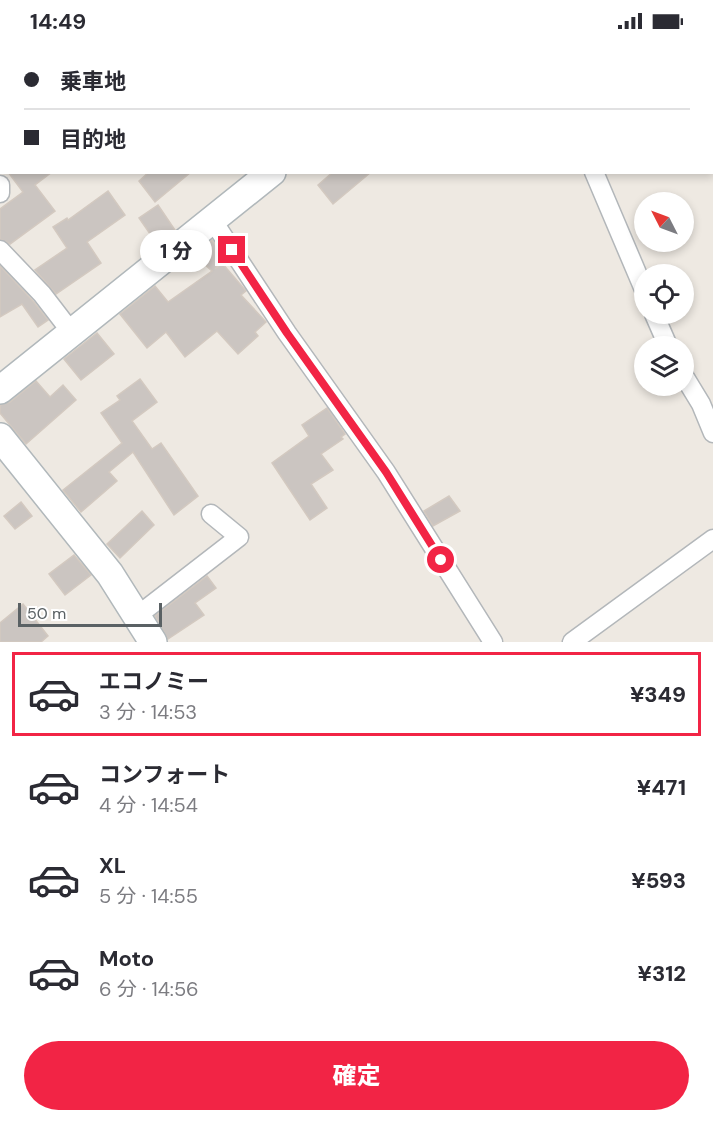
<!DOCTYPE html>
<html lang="ja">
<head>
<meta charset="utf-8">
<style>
	:root { --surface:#fff; --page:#f2f2f3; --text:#2b2b33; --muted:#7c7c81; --line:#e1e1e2; --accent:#f22445 }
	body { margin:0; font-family:"DM Sans","Noto Sans JP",sans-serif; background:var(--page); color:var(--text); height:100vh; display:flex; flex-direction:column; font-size:22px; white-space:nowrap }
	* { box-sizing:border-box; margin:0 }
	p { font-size:20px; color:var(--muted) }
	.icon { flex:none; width:33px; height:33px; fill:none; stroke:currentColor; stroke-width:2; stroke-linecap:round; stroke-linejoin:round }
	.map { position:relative; height:600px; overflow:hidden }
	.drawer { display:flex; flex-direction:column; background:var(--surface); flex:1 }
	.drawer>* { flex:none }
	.guide { position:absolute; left:0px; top:0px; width:714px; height:132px; box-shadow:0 3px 9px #0003; display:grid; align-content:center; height:132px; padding:0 24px; background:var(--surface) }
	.needle { width:39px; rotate:312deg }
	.fabs { position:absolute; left:634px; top:150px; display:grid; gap:12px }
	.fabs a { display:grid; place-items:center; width:60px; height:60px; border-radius:50%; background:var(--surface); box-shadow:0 3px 9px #0003; font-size:30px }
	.scale { position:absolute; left:18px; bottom:15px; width:144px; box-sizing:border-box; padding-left:6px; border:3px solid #5a6164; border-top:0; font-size:16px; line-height:21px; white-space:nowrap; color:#5a6164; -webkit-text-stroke:4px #fff; paint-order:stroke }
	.end { position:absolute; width:27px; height:27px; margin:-14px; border:8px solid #f22445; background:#fff; box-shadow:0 0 0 3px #fff }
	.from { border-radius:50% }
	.bubble { position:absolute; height:42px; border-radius:21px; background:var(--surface); box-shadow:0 3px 9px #0003; font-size:20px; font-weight:800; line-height:42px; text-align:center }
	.guide b { display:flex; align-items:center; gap:21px; height:57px; font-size:22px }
	.guide b+b { border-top:2px solid var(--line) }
	.guide i { width:15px; height:15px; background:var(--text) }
	ul { padding:10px 0 0; list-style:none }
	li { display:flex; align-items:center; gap:18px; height:84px; margin:0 12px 9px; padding:0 12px; border:3px solid transparent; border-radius:0px }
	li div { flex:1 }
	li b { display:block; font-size:22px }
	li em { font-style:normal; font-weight:800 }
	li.selected { border-color:var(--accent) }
	li>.icon { width:54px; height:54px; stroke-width:1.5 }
	.cta { display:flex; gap:12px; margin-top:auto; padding:12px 24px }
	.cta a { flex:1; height:69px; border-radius:36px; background:var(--accent); color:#fff; font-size:24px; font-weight:800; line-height:69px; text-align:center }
	.status { display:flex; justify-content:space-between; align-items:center; height:42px; padding:0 30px; background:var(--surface); direction:ltr }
	.status svg { height:16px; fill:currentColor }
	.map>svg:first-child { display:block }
	.building { fill:#cbc5c1; stroke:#d3c9c0; stroke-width:1.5 }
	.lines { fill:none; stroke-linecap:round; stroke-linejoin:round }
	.street-casing { stroke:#b3b7ba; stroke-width:21 }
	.secondary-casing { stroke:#b1b8bb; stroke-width:30 }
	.street { stroke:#fff; stroke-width:18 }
	.secondary { stroke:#fff; stroke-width:27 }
	.route { stroke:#f22445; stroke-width:8 }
</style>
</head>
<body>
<div class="status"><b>14:49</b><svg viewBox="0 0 49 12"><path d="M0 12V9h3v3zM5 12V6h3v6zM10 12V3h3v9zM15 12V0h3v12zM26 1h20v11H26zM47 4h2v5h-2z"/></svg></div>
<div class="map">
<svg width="713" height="600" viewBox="0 0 713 600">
	<rect width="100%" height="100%" fill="#eee9e2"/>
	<g class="building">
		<polygon points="8,130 52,130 35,143 55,169 10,202 0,197 0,167 23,150"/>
		<polygon points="149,130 191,130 155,160 139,139"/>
		<polygon points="333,130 371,130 333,162 318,143"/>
		<polygon points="108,149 125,173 87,200 101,221 56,252 35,228 67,206 53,185 67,176 68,178"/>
		<polygon points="158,163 175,188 157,202 139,176"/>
		<polygon points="212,198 224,216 215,227 222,221 246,249 241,253 266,280 255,290 258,294 238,312 217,289 185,315 166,290 147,306 120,272 155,244 168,260 212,229 194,213"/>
		<polygon points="0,224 33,259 48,278 38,285 22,262 0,275"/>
		<polygon points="97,291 114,312 81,338 64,317"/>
		<polygon points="140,337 157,360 132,379 152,407 161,401 198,454 174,473 133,410 109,430 117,439 81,470 63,448 122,401 101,371 120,358 117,354"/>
		<polygon points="36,339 50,355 63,343 76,358 26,402 0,371 0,363 10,360"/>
		<polygon points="327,366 345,392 341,395 343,397 321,412 333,428 311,442 327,466 310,478 272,421 309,394 302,383"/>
		<polygon points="449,454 460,469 433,484 424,469"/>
		<polygon points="21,460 32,474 15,487 4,474"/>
		<polygon points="142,469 154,483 120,516 107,502"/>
		<polygon points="74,513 91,533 65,553 49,532"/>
		<polygon points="207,534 216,546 195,561 204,573 168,597 155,574"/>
		<polygon points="23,562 48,594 41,600 0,600 0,581"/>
	</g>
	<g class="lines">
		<g class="street-casing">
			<g id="street">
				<polyline points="536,0 536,2"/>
				<polyline points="594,130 645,250"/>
				<polyline points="0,143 0,151"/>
				<polyline points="213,179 287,291 386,430 493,600"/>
				<polyline points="0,208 42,252 72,291"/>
				<polyline points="654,272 668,304"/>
				<polyline points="684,334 701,362 713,391"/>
				<polyline points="137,574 239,495 211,472"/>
				<polyline points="572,600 713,497"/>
			</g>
		</g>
		<g class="secondary-casing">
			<g id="secondary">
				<polyline points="362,2 362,0"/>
				<polyline points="0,348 272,130"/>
				<polyline points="0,395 110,532 153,600"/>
			</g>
		</g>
		<use href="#street" class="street"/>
		<use href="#secondary" class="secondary"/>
	</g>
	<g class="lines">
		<polyline class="route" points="232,208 287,291 386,430 441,518"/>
	</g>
</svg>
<div class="fabs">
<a><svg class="needle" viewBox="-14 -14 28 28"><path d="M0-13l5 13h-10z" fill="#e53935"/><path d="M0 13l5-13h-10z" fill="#7c7c81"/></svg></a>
<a><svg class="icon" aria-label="locate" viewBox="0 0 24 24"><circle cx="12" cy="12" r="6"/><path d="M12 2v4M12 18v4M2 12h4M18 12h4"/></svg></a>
<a><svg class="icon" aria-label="layers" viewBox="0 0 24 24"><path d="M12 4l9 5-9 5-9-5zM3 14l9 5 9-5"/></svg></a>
</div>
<div class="scale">50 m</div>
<i class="end from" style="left:441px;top:518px"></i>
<i class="end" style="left:232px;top:208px"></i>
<div class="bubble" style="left:140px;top:188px;width:72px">1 分</div>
<div class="guide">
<b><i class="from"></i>乗車地</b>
<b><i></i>目的地</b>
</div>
</div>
<section class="drawer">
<ul>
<li class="selected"><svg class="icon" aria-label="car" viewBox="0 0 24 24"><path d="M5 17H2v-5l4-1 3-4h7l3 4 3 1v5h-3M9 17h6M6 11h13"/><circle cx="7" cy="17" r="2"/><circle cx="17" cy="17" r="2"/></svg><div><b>エコノミー</b><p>3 分 · 14:53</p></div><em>¥349</em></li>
<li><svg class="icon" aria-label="car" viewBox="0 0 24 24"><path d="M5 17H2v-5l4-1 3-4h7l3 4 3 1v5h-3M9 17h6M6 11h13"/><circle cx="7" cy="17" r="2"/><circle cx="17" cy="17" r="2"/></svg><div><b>コンフォート</b><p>4 分 · 14:54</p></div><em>¥471</em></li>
<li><svg class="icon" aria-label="car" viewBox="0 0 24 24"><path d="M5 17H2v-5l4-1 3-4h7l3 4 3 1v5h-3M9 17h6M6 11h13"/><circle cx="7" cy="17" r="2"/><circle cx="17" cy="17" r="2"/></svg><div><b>XL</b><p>5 分 · 14:55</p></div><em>¥593</em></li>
<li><svg class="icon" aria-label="car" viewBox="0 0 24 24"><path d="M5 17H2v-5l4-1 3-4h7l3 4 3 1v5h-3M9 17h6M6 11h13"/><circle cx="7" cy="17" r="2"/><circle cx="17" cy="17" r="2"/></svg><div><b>Moto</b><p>6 分 · 14:56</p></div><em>¥312</em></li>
</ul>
<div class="cta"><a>確定</a></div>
</section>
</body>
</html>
